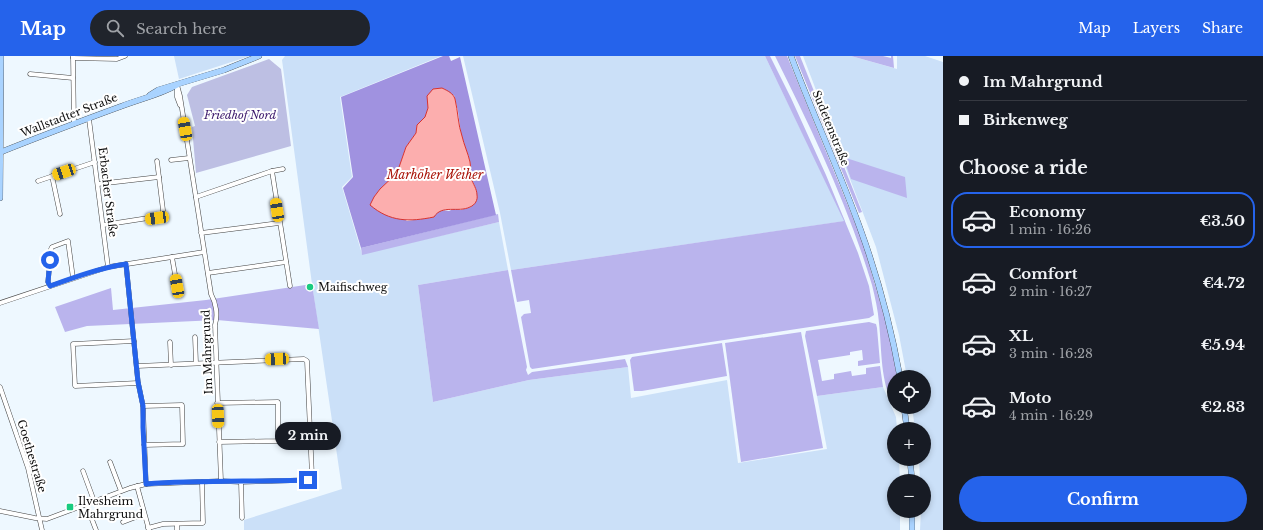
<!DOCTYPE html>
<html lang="en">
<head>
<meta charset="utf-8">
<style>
	:root { --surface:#171b24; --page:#20242c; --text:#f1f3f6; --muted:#9ea1a6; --line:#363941; --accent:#2563eb }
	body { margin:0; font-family:"Libre Baskerville",serif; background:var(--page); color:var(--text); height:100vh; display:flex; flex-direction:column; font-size:15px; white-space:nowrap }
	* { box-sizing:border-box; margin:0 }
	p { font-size:13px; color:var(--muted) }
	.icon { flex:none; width:22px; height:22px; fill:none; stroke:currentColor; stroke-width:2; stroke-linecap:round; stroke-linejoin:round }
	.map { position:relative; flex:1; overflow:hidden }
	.panel { display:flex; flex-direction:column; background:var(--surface); width:320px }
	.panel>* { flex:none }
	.banner { display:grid; align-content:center; height:88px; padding:0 16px; background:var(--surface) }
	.tools { position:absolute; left:887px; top:314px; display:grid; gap:8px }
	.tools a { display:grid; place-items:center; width:44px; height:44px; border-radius:50%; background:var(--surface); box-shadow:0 2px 6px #0003; font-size:20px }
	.end { position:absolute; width:18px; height:18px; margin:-9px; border:5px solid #2563eb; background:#fff; box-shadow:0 0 0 2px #fff }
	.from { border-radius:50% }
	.bubble { position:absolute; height:28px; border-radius:14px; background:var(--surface); box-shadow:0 2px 6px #0003; font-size:13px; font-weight:700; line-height:28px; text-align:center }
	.car { position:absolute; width:12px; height:24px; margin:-12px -6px; border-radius:5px; box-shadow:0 0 3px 1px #0007; background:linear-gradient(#f5c518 24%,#345 0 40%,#f5c518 0 76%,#345 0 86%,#f5c518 0) }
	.banner b { display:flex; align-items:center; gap:14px; height:38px; font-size:15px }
	.banner b+b { border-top:1px solid var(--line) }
	.banner i { width:10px; height:10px; background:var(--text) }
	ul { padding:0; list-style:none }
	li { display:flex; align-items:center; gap:12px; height:56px; margin:0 8px 6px; padding:0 8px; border:2px solid transparent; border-radius:16px }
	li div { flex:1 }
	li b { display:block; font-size:15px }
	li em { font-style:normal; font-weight:700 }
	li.selected { border-color:var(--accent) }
	li>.icon { width:36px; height:36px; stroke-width:1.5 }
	h2 { padding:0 16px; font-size:18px; line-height:48px }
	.button { display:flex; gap:8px; margin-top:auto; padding:8px 16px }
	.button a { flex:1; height:46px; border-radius:24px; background:var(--accent); color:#fff; font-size:16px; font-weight:700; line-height:46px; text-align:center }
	header { display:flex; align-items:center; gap:24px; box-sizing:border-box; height:56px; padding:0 20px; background:var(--accent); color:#fff }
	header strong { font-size:19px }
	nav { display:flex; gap:22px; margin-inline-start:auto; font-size:14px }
	.search { width:280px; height:36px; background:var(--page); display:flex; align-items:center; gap:10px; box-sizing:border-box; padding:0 14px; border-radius:22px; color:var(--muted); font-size:15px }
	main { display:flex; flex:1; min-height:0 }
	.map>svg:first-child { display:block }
	.farmland { fill:#cbe0f8 }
	.green { fill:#bab4ed }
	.forest { fill:#a092e0; fill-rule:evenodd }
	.cemetery { fill:#bdbfe3 }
	.water { fill:#fcaeae; stroke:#d9332e }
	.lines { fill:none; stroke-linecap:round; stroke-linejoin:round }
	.street-casing { stroke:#414141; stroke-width:5 }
	.secondary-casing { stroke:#303030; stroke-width:6 }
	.street { stroke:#fff; stroke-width:4 }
	.secondary { stroke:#a9d3ff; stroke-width:5.5 }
	.route { stroke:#2563eb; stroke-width:5 }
	.poi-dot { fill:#19cb80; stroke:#fff; stroke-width:1.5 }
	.labels { text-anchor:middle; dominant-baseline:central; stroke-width:4; stroke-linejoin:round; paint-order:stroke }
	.street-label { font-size:11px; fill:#0e0e0e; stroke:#fff }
	.park-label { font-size:11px; font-style:italic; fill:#3b186c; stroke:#fff }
	.poi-label { font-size:11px; fill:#0e0e0e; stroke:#fff; text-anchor:start }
	.water-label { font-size:12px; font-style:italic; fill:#ab160b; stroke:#fff }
</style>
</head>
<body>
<header>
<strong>Map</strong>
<div class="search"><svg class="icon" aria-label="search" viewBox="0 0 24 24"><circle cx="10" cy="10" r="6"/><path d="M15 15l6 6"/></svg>Search here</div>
<nav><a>Map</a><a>Layers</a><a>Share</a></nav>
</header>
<main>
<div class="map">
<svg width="943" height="474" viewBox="0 0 943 474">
	<rect width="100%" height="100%" fill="#eef8ff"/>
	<g class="farmland">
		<polygon points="174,0 250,0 179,23"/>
		<polygon points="285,0 441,0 340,41 352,121 342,131 362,198 499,166 508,214 418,229 433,346 529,324 628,311 631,342 727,324 738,407 827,393 817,340 883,331 896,361 897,373 894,373 894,403 899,403 900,425 894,425 894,455 900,455 900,474 244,474 244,464 342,433 312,228 282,4"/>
		<polygon points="463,0 765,0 845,165 511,214 500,157"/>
		<polygon points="803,0 851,0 897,13 897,0 925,0 943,6 943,474 920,474 921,455 924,455 924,425 920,425 919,403 924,403 924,373 915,373 912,351 924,351 924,321 907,321 899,279 876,191"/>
	</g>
	<g class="green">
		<polygon points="765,0 770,0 791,42 826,119 858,197 869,230 874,259 869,262 532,313 530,311 521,261 524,258 531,257 529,244 517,246 511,214 844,165"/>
		<path d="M775,0H787L862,184L890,280L897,321H894V350C880,326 882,294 879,267C878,254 875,241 872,229C848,149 812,74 775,0Z"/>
		<polygon points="795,0 800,0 862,156 859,157"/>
		<polygon points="851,0 883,0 891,2 891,0 893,0 894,12"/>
		<polygon points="843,101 905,121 907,142 851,123"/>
		<polygon points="498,158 499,166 362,199 361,192"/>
		<polygon points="508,214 527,311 526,314 528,319 532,316 625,303 628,311 529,324 433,346 418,229"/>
		<polygon points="312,228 319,273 217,264 87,270 65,276 55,251 111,232 113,254 206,244"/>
		<polygon points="869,266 876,268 877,272 880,307 858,310 858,305 863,304 862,294 850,296 850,299 818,304 822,325 834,323 834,318 851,315 852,320 866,318 866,312 880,310 883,331 817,340 805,280 806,275"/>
		<polygon points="801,276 823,392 741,406 725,287"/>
		<polygon points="722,287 727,320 642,335 634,335 630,304 632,301"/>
	</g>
	<path class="forest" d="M443,0H449L451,5L460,1L496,159L361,192L343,132L353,121L341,41ZM454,39L458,55L461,79L470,105L471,121L476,134L471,151L460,154L455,152L449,155L442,154L436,156L434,161L407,165L374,141L380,133L397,117L406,91L416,77L417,69L425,62L428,52Z"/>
	<polygon class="cemetery" points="269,3 281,13 291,90 196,117 192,71 195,70 187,39 192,31"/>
	<path class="water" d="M442,32C448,35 453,37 455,43C458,55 458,69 462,80C464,89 468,97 470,106C471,111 470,117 471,122C473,128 477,133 477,139C478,144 475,149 470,151C458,157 442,148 434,161C409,166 390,166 370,149L374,141L380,133L397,117L406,91L416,77L417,69L425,61L428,52L427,40L433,33Z"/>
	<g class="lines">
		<g class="street-casing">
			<g id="street">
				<polyline points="73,0 74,68"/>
				<polyline points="73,2 117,3 125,0"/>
				<polyline points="30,18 73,22"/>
				<path d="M177,29L180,40L211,238C216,247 218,259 215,269L221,425"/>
				<polyline points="177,30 177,41 180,49"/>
				<polyline points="89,63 108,211"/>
				<polyline points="171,104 189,102"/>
				<polyline points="272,115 283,113"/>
				<polyline points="52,120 60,158"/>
				<polyline points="38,125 95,106"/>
				<polyline points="98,128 159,121"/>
				<polyline points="196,141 272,115 290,230"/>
				<polyline points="103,169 161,160 163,158 163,154 157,105"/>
				<polyline points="201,177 279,167"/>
				<polyline points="172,201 177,230"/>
				<polyline points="126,208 138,326 143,350 146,428"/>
				<polyline points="208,217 286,206"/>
				<polyline points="50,230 48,226 51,193 52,191 68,185 73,222"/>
				<polyline points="0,247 108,211 204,196"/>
				<polyline points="195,281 196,307"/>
				<polyline points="134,285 73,288 75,330 138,327"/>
				<polyline points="170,286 171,309"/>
				<polyline points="0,331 28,412 42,474"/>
				<polyline points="217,347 278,346 278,385 219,386"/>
				<polyline points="143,350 182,349 183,388 144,389"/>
				<polyline points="110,406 121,435"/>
				<polyline points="83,415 94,445"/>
				<polyline points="241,426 242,462"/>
				<polyline points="137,430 149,474"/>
				<polyline points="86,448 96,474"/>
				<polyline points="0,455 35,462 47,463 130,432 146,428 221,425 241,426 308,424 312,420 307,305 304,303 137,310"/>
				<polyline points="123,466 144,458"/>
				<polyline points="177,468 177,474"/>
				<polyline points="148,472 163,468 203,467 202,426"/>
			</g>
		</g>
		<g class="secondary-casing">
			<g id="secondary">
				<path d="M791,0C813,59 840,116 861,175C878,222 891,271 900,321"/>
				<polyline points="150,39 158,34 224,14 259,0"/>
				<path d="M1,96C41,80 81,65 122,50C140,43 160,39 177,29"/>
				<polyline points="0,142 1,0"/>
				<polyline points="904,351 907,373"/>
				<polyline points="910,403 912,425"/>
				<polyline points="912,474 912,455"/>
			</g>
		</g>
		<use href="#street" class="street"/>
		<use href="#secondary" class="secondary"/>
	</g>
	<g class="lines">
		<path class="route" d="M50,204L48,226L50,230C75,221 100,212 126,208L138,326L143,350V371L146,428C200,424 254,426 308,424"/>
	</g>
	<g class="poi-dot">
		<circle cx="310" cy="231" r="4"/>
		<rect x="66" y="447" width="8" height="8" rx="2"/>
	</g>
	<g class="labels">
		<g class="street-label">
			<text transform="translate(69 59) rotate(-21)">Wallstadter Straße</text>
			<text transform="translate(831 72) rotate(68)">Sudetenstraße</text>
			<text transform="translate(108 136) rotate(83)">Erbacher Straße</text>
			<text transform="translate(207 296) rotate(-92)">Im Mahrgrund</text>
			<text transform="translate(32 400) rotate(73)">Goethestraße</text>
		</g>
		<g class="park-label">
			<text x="240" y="59">Friedhof Nord</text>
		</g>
		<g class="poi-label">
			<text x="318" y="231">Maifischweg</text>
			<text x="78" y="445">Ilvesheim<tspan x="78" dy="13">Mahrgrund</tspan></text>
		</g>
		<g class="water-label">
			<text x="435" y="118">Marhöher Weiher</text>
		</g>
	</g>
</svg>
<div class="tools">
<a><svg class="icon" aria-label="locate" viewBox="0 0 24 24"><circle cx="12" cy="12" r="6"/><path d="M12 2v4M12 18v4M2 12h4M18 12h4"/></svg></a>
<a>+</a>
<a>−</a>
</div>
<i class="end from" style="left:50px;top:204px"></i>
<i class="end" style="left:308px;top:424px"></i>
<div class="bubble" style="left:275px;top:366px;width:66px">2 min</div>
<i class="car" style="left:185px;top:73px;rotate:350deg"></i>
<i class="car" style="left:64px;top:116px;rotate:251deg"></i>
<i class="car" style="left:277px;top:154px;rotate:351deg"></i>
<i class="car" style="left:157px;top:162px;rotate:262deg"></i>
<i class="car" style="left:177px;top:230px;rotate:350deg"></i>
<i class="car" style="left:277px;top:303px;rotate:267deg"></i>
<i class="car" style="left:218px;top:360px;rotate:178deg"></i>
</div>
<section class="panel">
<div class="banner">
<b><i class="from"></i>Im Mahrgrund</b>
<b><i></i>Birkenweg</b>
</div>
<h2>Choose a ride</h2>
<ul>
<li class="selected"><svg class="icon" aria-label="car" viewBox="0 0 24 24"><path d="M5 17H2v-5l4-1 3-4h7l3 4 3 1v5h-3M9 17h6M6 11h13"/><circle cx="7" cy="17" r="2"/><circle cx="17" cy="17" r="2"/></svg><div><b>Economy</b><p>1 min · 16:26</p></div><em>€3.50</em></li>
<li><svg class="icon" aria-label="car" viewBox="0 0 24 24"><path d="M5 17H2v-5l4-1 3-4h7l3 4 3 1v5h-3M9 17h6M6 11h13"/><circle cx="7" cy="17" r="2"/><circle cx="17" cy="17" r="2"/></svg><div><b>Comfort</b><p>2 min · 16:27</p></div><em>€4.72</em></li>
<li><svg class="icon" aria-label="car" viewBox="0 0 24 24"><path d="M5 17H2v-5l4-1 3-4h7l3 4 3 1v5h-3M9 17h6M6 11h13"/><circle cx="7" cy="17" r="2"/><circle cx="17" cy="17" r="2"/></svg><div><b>XL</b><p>3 min · 16:28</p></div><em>€5.94</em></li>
<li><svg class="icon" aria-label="car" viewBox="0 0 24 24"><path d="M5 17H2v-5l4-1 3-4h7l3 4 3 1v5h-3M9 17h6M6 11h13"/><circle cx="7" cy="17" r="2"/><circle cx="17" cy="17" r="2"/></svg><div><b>Moto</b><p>4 min · 16:29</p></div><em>€2.83</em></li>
</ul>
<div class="button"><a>Confirm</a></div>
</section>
</main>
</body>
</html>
